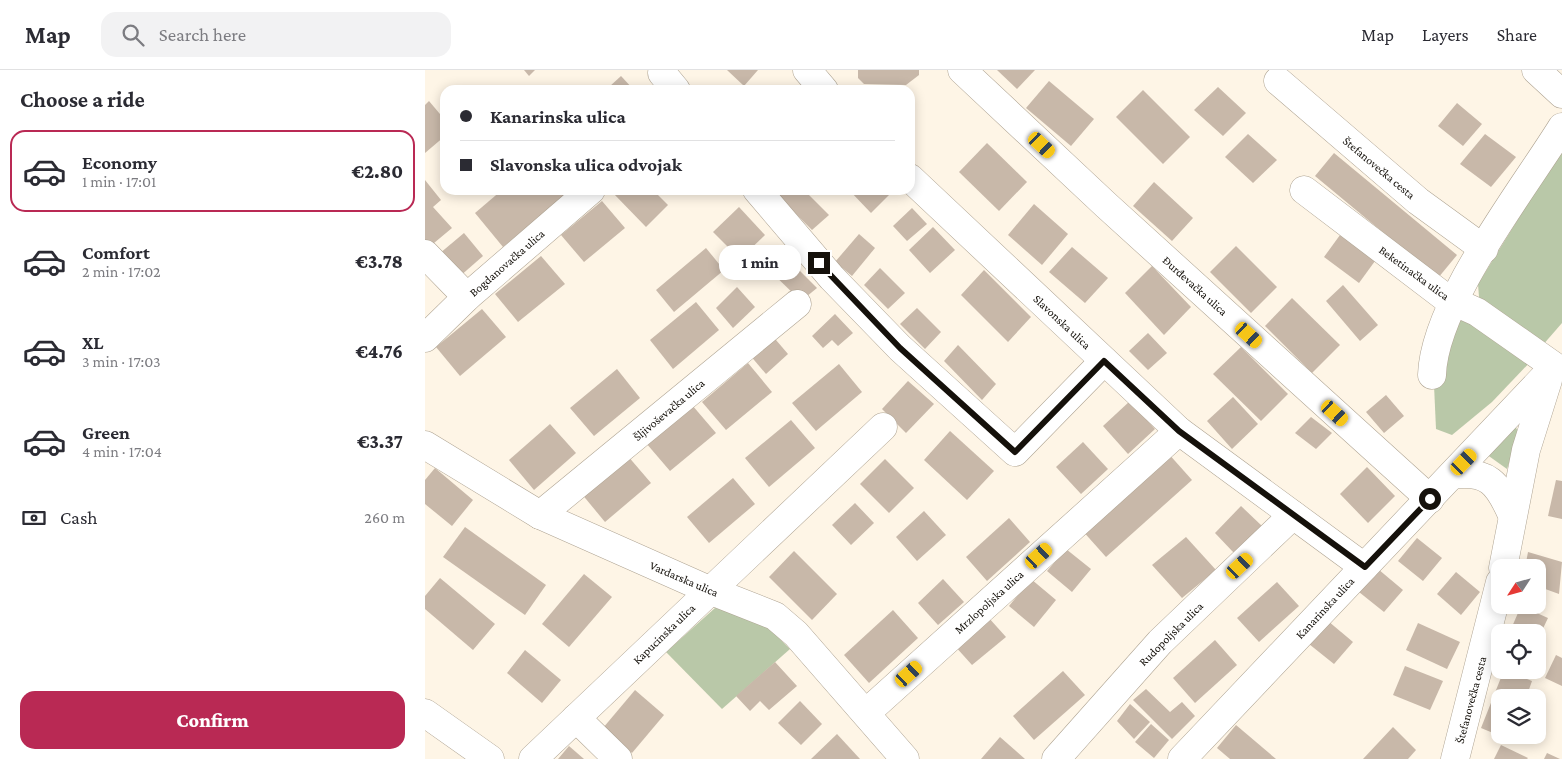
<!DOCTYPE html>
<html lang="en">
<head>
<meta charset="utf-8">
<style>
	:root { --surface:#fff; --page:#f2f2f3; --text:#2b2b33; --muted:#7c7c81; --line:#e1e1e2; --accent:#b92954 }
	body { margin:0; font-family:"Crimson Pro",serif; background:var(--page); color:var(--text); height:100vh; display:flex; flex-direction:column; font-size:19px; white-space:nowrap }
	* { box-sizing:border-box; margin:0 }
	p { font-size:16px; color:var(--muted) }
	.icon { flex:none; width:28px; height:28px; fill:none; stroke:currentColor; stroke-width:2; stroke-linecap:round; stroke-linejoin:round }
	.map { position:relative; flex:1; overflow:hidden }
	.panel { display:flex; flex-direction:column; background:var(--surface); width:425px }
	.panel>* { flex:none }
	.top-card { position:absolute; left:15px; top:15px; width:475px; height:110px; border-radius:15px; box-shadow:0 2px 12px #0003; display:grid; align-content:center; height:110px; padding:0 20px; background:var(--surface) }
	.needle { width:32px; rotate:234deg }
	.tools { position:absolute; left:1066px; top:489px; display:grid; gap:10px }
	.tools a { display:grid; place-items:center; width:55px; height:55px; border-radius:10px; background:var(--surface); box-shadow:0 2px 12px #0003; font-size:25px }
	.end { position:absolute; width:22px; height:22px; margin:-11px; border:6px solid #15110b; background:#fff; box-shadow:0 0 0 2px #fff }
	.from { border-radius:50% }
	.bubble { position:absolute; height:35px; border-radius:15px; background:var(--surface); box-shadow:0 2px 12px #0003; font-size:16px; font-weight:800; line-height:35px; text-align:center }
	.car { position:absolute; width:15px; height:30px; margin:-15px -8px; border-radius:6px; box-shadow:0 0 4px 1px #0007; background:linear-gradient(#f5c518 24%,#345 0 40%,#f5c518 0 76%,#345 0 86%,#f5c518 0) }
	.top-card b { display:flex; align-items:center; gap:18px; height:48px; font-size:19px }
	.top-card b+b { border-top:1px solid var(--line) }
	.top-card i { width:12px; height:12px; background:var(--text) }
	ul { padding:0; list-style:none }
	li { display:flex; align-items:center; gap:15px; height:82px; margin:0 10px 8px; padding:0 10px; border:2px solid transparent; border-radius:15px }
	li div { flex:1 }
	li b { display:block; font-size:19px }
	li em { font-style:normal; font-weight:800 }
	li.on { border-color:var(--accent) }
	li>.icon { width:45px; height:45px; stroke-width:1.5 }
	h2 { padding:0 20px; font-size:22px; line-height:60px }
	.pay { display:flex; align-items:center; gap:12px; height:55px; padding:0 20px; font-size:19px }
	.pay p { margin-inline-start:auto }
	.primary-button { display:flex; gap:10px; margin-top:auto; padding:10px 20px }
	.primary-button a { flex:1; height:58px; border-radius:15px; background:var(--accent); color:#fff; font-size:20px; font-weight:800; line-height:58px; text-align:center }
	header { display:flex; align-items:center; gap:30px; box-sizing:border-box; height:70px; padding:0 25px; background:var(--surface); border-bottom:1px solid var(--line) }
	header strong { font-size:24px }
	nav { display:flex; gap:28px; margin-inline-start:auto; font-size:18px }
	.search { width:350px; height:45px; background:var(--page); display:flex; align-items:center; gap:12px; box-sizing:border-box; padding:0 18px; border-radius:15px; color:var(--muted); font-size:19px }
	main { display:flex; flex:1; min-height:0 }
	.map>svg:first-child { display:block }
	.green { fill:#b9c8a8 }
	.building { fill:#c8b8a9 }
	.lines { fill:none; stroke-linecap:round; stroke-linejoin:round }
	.minor-casing { stroke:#aea392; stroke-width:29 }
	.minor { stroke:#fff; stroke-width:28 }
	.route { stroke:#15110b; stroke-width:6 }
	.labels { text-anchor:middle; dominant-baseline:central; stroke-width:5; stroke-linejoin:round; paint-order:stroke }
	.street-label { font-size:12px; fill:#15110b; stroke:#fff }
</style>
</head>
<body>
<header>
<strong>Map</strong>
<div class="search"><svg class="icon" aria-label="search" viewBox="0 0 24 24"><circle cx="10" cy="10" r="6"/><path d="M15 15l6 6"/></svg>Search here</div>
<nav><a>Map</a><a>Layers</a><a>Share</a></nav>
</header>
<main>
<section class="panel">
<h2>Choose a ride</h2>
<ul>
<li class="on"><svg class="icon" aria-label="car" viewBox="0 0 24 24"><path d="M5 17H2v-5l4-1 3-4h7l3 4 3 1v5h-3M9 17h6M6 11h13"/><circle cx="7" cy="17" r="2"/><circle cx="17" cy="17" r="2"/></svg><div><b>Economy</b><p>1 min · 17:01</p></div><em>€2.80</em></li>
<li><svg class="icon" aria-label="car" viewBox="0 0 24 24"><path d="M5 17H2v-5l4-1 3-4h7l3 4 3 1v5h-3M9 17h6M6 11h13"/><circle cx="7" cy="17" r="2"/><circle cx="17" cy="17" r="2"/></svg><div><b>Comfort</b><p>2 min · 17:02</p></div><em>€3.78</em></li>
<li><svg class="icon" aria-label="car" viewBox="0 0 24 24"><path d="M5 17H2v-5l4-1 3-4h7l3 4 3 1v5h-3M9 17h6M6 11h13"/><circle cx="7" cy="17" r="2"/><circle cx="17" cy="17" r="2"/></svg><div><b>XL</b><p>3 min · 17:03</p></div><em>€4.76</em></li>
<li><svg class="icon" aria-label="car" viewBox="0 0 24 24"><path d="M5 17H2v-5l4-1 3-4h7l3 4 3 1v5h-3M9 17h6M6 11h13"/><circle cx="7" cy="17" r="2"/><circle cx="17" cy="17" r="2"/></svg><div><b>Green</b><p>4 min · 17:04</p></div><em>€3.37</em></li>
</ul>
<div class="pay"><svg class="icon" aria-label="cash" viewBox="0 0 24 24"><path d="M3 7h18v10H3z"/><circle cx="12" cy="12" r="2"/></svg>Cash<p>260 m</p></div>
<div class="primary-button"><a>Confirm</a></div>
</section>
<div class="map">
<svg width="1137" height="689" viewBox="0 0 1137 689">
	<rect width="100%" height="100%" fill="#fef5e6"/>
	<g class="green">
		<polygon points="1137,78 1137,253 1117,276 1060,237 1054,227 1053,214"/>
		<polygon points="1035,246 1108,289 1067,332 1027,365 1011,359 1009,315"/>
		<polygon points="1090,356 1094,363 1082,399 1061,384"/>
		<polygon points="290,538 301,539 343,557 365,579 297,639 241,582"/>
	</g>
	<g class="building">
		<polygon points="99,0 110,0 104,6"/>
		<polygon points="302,0 333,0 319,16"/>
		<polygon points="433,0 494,0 494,5 481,15 439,14 433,8"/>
		<polygon points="572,0 610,0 592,19"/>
		<polygon points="196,6 209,20 187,20 184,17"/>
		<polygon points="624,11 669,49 646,76 601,38"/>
		<polygon points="793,17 821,43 798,66 769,40"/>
		<polygon points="718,20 765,67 738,94 691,47"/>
		<polygon points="4,31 20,50 20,66 0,83 0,35"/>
		<polygon points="1032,33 1057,54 1038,76 1013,56"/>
		<polygon points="823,64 852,90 828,113 800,87"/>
		<polygon points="1060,64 1091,87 1066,117 1035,94"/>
		<polygon points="562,73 602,112 574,141 534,102"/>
		<polygon points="909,83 1032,185 1013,208 890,106"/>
		<polygon points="0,110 16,130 8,137 27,158 3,178 0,175"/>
		<polygon points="729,112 768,148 747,171 708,136"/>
		<polygon points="77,120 146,120 78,177 50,143"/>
		<polygon points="190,120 228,120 243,135 221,157 188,123"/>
		<polygon points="347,120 379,120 404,145 387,160"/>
		<polygon points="424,120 469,120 446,143"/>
		<polygon points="177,131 200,158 159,192 136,165"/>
		<polygon points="609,134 643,164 617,195 583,165"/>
		<polygon points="314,137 340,165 315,189 288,162"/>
		<polygon points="487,138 502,154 482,171 468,156"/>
		<polygon points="508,157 530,180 505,203 484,180"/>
		<polygon points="39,163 58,186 34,207 14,184"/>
		<polygon points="434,164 450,178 427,206 410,192"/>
		<polygon points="915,165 950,191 934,213 899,187"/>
		<polygon points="811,176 852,217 826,243 785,202"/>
		<polygon points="647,177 683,208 660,233 624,202"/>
		<polygon points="281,178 299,200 249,242 231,220"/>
		<polygon points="357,183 392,218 376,231 340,196"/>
		<polygon points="116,186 140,214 93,252 70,224"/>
		<polygon points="727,196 766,237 739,265 700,223"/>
		<polygon points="455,198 480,223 463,239 439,215"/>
		<polygon points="559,200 606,247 583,272 536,225"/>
		<polygon points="918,215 953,255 935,271 901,231"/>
		<polygon points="312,217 330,237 308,258 291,238"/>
		<polygon points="867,228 915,275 887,303 840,256"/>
		<polygon points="271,232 294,260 248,299 225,270"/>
		<polygon points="492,238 516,262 500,279 475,254"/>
		<polygon points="57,239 81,267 35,306 11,277"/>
		<polygon points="410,244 428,263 413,276 407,270 398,278 387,266"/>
		<polygon points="345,263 363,284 341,304 324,284"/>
		<polygon points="723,263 742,283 723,300 704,281"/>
		<polygon points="533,275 571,314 557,330 519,291"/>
		<polygon points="816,277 863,324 836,351 788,304"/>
		<polygon points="323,293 347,322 301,360 277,332"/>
		<polygon points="414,294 437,322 391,361 367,333"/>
		<polygon points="192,299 215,328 169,366 145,338"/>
		<polygon points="483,311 509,334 481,363 457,339"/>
		<polygon points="961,325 979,346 959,363 941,342"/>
		<polygon points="808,327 833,354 807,379 782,351"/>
		<polygon points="705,331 730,359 703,384 678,356"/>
		<polygon points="267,335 291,363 245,401 221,373"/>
		<polygon points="886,347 907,363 891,379 870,363"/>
		<polygon points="366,350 390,378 344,417 320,388"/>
		<polygon points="125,354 151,383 109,420 84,390"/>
		<polygon points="525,361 569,401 542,430 499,390"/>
		<polygon points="658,372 683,399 656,424 631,397"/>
		<polygon points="742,382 767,410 681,487 656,459"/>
		<polygon points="202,385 226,413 180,452 156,423"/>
		<polygon points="460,389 489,418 464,443 435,414"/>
		<polygon points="942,397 970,426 943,453 915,424"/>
		<polygon points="10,398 48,430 27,456 0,434 0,410"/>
		<polygon points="308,408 330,434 284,473 262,447"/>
		<polygon points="1131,410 1137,411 1137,449 1123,446"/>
		<polygon points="430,433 449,453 426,475 407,455"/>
		<polygon points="816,436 837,456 809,483 790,463"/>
		<polygon points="499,441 521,465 492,491 471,467"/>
		<polygon points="584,448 605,472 562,511 541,487"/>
		<polygon points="40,457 121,515 100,545 18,487"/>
		<polygon points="761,467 791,500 757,528 727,495"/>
		<polygon points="992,468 1017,488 998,511 973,491"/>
		<polygon points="641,479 666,499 647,522 622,501"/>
		<polygon points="369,481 412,524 387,550 344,507"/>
		<polygon points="1103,482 1137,492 1134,524 1112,516 1112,498 1100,498"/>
		<polygon points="953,499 978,520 959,542 934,522"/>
		<polygon points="1031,502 1055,522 1036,545 1012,524"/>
		<polygon points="159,504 187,527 144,577 117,554"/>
		<polygon points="15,508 70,554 48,580 0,539 0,526"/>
		<polygon points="518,509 539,532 513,555 493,533"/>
		<polygon points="606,509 631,530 609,557 584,536"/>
		<polygon points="852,512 874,536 834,572 812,548"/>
		<polygon points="1096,536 1123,548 1112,571 1112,562 1093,562 1086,559"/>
		<polygon points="468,540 493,568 444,613 419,585"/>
		<polygon points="563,547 581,567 547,595 529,575"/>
		<polygon points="903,551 928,572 909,594 884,574"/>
		<polygon points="993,553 1035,572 1022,599 981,580"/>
		<polygon points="790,570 812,595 770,633 748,608"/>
		<polygon points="100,580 136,610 117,633 82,603"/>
		<polygon points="1131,585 1137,588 1137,616 1120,608"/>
		<polygon points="350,592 372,616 344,640 335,631 325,641 311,626"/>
		<polygon points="980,596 1018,611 1005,640 968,625"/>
		<polygon points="1079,600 1107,611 1101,628 1075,628 1075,665 1086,665 1085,670 1056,658"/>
		<polygon points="638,601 660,625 609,670 588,646"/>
		<polygon points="721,619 745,642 757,632 770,646 747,669 708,630"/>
		<polygon points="210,620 239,645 207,683 178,658"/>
		<polygon points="375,631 397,654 376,675 353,653"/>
		<polygon points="705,634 725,652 709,669 692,651"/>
		<polygon points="726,654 744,670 729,688 710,672"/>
		<polygon points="811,655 851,689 805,689 792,678"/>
		<polygon points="968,657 991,680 983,689 938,689"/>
		<polygon points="412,664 435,689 386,689"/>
		<polygon points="575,667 600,689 556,689"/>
		<polygon points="1076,675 1103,688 1102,689 1069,689"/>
		<polygon points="144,676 159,689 133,689"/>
		<polygon points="1122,683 1135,689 1119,689"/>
	</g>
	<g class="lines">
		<g class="minor-casing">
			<g id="minor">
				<polyline points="382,0 399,20"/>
				<polyline points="537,0 681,135 1005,429"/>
				<polyline points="1111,0 1137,24"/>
				<polyline points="237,3 251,20"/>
				<polyline points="853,11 993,131 1059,179"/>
				<polyline points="485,108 754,361 939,497"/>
				<polyline points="332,120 407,208 475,278 590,382 679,291"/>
				<polyline points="879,120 1021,228 1052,242 1129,296"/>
				<polyline points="0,184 42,227"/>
				<polyline points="0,268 42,227 166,120"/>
				<path d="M1007,305C1009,233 1098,120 1137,57"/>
				<polyline points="0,375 115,445 284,520 350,546 371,564 480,689"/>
				<path d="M1027,405C1063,400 1073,413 1087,445"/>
				<polyline points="115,445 372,234"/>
				<polyline points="1078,498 1101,380 1123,310"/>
				<polyline points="0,643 65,689"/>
				<polyline points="441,643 754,361"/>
				<polyline points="151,648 193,689"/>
				<polyline points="108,689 458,357"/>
				<polyline points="631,689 735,572 868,445"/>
				<polyline points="757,689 1126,300"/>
				<polyline points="1030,689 1075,512"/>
			</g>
		</g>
		<use href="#minor" class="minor"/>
	</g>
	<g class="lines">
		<polyline class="route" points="394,193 475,278 590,382 679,291 754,361 940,497 1005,429"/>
	</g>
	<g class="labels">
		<g class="street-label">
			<text transform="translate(954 98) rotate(40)">Štefanovečka cesta</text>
			<text transform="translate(82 193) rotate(-41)">Bogdanovačka ulica</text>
			<text transform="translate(989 203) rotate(36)">Beketinačka ulica</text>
			<text transform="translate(770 216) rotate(42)">Đurđevačka ulica</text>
			<text transform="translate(637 252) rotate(43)">Slavonska ulica</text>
			<text transform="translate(244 340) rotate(-40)">Šljivoševačka ulica</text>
			<text transform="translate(259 509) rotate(23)">Vardarska ulica</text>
			<text transform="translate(564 532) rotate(-42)">Mrzlopoljska ulica</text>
			<text transform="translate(900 538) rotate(-47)">Kanarinska ulica</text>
			<text transform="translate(239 564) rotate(-44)">Kapucinska ulica</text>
			<text transform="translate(746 564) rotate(-45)">Rudopoljska ulica</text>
			<text transform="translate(1046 630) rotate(-75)">Štefanovečka cesta</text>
		</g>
	</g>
</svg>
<div class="tools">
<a><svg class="needle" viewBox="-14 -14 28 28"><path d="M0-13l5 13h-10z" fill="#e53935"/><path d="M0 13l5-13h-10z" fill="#7c7c81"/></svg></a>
<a><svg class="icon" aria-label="locate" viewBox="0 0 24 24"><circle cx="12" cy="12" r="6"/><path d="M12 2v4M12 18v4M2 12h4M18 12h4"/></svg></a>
<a><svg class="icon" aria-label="layers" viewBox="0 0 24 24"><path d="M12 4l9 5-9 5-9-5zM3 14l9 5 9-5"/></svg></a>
</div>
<i class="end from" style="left:1005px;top:429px"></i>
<i class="end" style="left:394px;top:193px"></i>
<div class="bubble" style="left:294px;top:175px;width:82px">1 min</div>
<i class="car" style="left:617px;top:75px;rotate:133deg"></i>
<i class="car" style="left:824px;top:265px;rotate:132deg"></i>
<i class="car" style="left:910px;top:343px;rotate:132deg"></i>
<i class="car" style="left:1039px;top:392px;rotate:44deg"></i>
<i class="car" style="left:614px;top:486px;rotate:48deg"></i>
<i class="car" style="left:815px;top:496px;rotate:47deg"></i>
<i class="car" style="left:484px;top:604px;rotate:48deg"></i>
<div class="top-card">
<b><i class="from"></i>Kanarinska ulica</b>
<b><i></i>Slavonska ulica odvojak</b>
</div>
</div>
</main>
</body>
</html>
